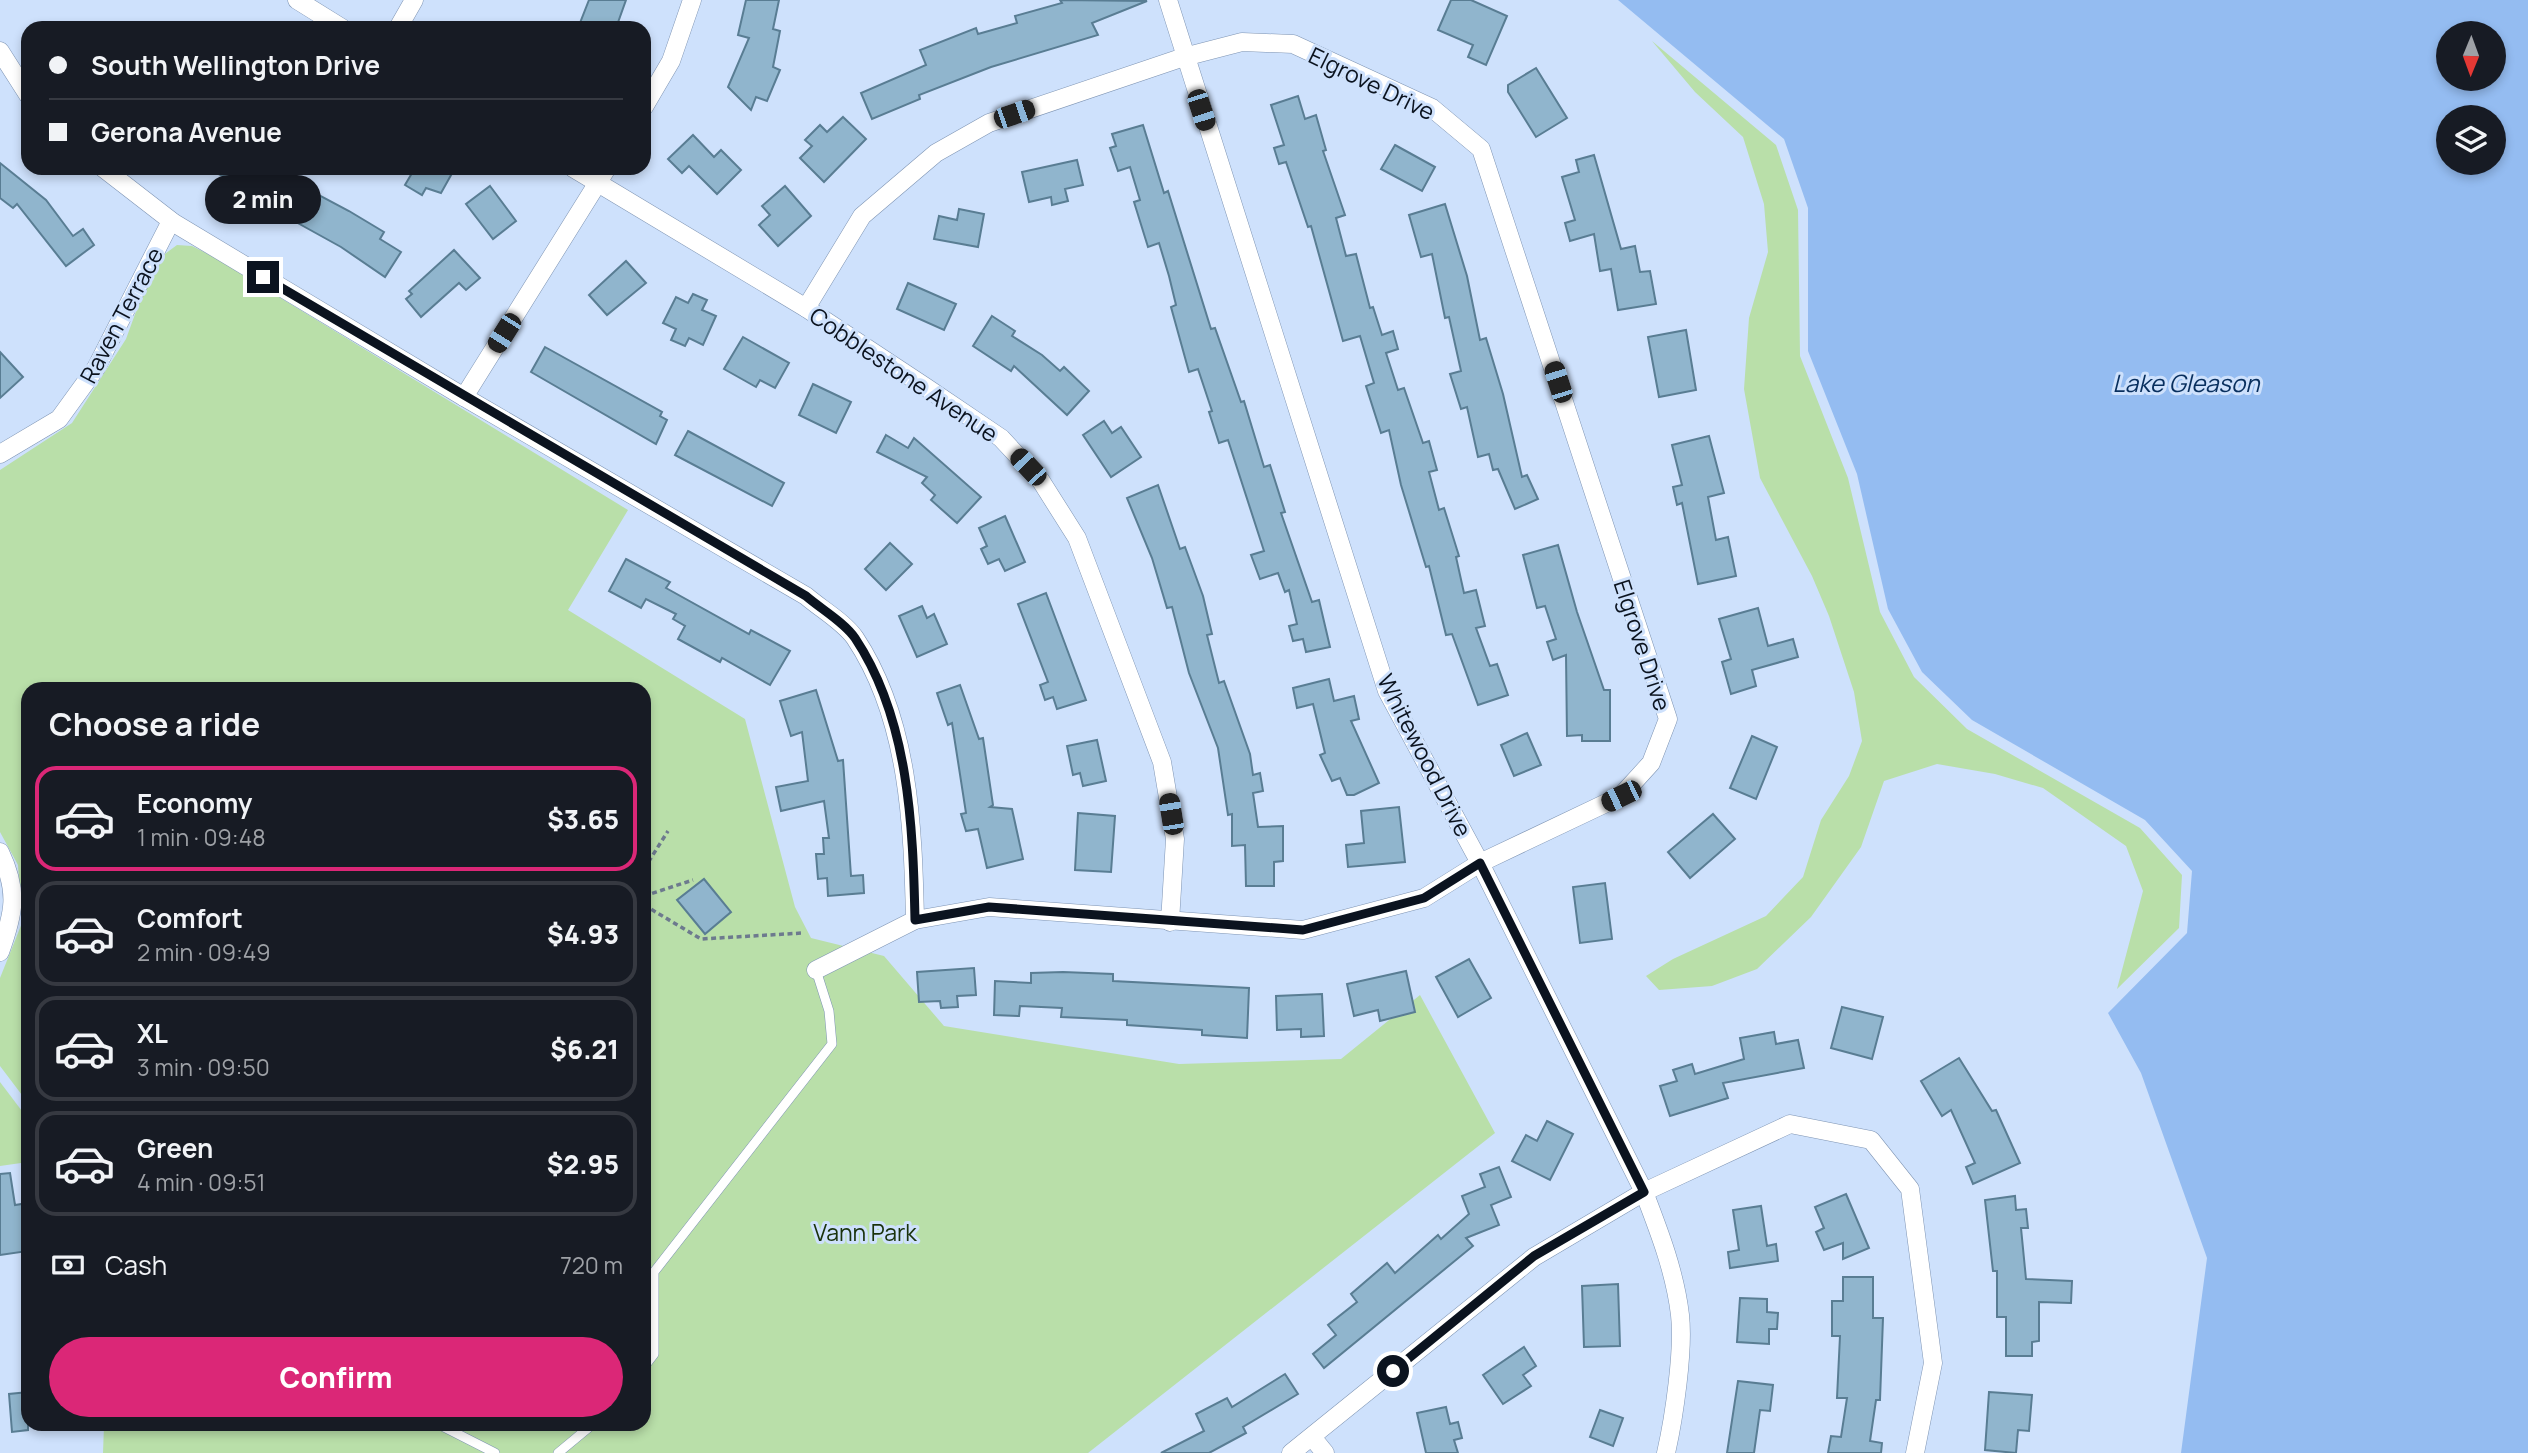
<!DOCTYPE html>
<html lang="en">
<head>
<meta charset="utf-8">
<style>
	:root { --surface:#171b24; --page:#242831; --text:#f1f3f6; --muted:#9ea1a6; --line:#363941; --accent:#db2777 }
	body { margin:0; font-family:Manrope,sans-serif; background:var(--page); color:var(--text); height:100vh; display:flex; flex-direction:column; font-size:26px; white-space:nowrap }
	* { box-sizing:border-box; margin:0 }
	p { font-size:23px; color:var(--muted) }
	.icon { flex:none; width:38px; height:38px; fill:none; stroke:currentColor; stroke-width:2; stroke-linecap:round; stroke-linejoin:round }
	.map { position:relative; flex:1; overflow:hidden }
	.side { position:absolute; left:21px; top:682px; width:630px; height:749px; display:flex; flex-direction:column; background:var(--surface); border-radius:21px; box-shadow:0 4px 10px #0003 }
	.side>* { flex:none }
	.hud { position:absolute; left:21px; top:21px; width:630px; height:154px; border-radius:21px; box-shadow:0 4px 10px #0003; display:grid; align-content:center; height:154px; padding:0 28px; background:var(--surface) }
	.needle { width:46px; rotate:181deg }
	.fabs { position:absolute; left:2436px; top:21px; display:grid; gap:14px }
	.fabs a { display:grid; place-items:center; width:70px; height:70px; border-radius:50%; background:var(--surface); box-shadow:0 4px 10px #0003; font-size:35px }
	.end { position:absolute; width:32px; height:32px; margin:-16px; border:9px solid #0b131f; background:#fff; box-shadow:0 0 0 4px #fff }
	.from { border-radius:50% }
	.bubble { position:absolute; height:49px; border-radius:24px; background:var(--surface); box-shadow:0 4px 10px #0003; font-size:23px; font-weight:800; line-height:49px; text-align:center }
	.car { position:absolute; width:21px; height:42px; margin:-21px -10px; border-radius:9px; box-shadow:0 0 5px 2px #0007; background:linear-gradient(#222 24%,#8ab4d8 0 40%,#222 0 76%,#8ab4d8 0 86%,#222 0) }
	.hud b { display:flex; align-items:center; gap:24px; height:66px; font-size:26px }
	.hud b+b { border-top:2px solid var(--line) }
	.hud i { width:18px; height:18px; background:var(--text) }
	ul { padding:0; list-style:none }
	li { display:flex; align-items:center; gap:21px; height:105px; margin:0 14px 10px; padding:0 14px; border:4px solid var(--line); border-radius:21px }
	li div { flex:1 }
	li b { display:block; font-size:26px }
	li em { font-style:normal; font-weight:800 }
	li.selected { border-color:var(--accent) }
	li>.icon { width:63px; height:63px; stroke-width:1.5 }
	h2 { padding:0 28px; font-size:32px; line-height:84px }
	.pay { display:flex; align-items:center; gap:18px; height:77px; padding:0 28px; font-size:26px }
	.pay p { margin-inline-start:auto }
	.cta { display:flex; gap:14px; margin-top:auto; padding:14px 28px }
	.cta a { flex:1; height:80px; border-radius:42px; background:var(--accent); color:#fff; font-size:28px; font-weight:800; line-height:80px; text-align:center }
	.map>svg:first-child { display:block }
	.green { fill:#b9dfa9 }
	.water { fill:#94bcf1; fill-rule:evenodd }
	.building { fill:#90b5cd; stroke:#597d93; stroke-width:2 }
	.lines { fill:none; stroke-linecap:round; stroke-linejoin:round }
	.lane-casing { stroke:#7e94b3; stroke-width:10 }
	.street-casing { stroke:#7e94b3; stroke-width:19 }
	.path { stroke:#6d7a8e; stroke-width:3.5; stroke-dasharray:5 3.5; stroke-linecap:butt }
	.lane { stroke:#fff; stroke-width:9 }
	.street { stroke:#fff; stroke-width:18 }
	.route { stroke:#0b131f; stroke-width:9 }
	.labels { text-anchor:middle; dominant-baseline:central; stroke-width:6; stroke-linejoin:round; paint-order:stroke }
	.street-label { font-size:23px; fill:#0b131f; stroke:#cee1fc }
	.park-label { font-size:23px; fill:#19320b; stroke:#cee1fc }
	.water-label { font-size:24px; font-style:italic; fill:#082f5e; stroke:#cee1fc }
</style>
</head>
<body>
<div class="map">
<svg width="2528" height="1453" viewBox="0 0 2528 1453">
	<rect width="100%" height="100%" fill="#cee1fc"/>
	<g class="green">
		<polygon points="1652,41 1776,145 1798,210 1800,356 1848,478 1880,612 1914,677 1967,729 2140,828 2182,875 2179,928 2117,989 2143,891 2126,846 2043,788 1995,774 1937,764 1884,781 1861,847 1811,917 1757,969 1712,986 1659,990 1646,976 1673,959 1766,916 1803,877 1821,820 1849,776 1862,741 1854,692 1829,616 1812,576 1760,478 1744,389 1749,318 1768,252 1764,204 1743,137 1695,92"/>
		<polygon points="177,245 192,246 212,256 628,510 568,610 745,719 795,907 811,938 884,956 944,1026 1179,1064 1341,1059 1420,995 1495,1133 1088,1453 103,1453 104,1425 644,1424 644,690 28,690 28,1103 0,1066 0,978 22,923 18,865 0,832 0,470 72,423 126,339 154,262"/>
		<polygon points="0,1082 28,1119 28,1162 0,1166"/>
	</g>
	<path class="water" d="M1618,0H2528V1453H2181L2207,1258L2141,1073L2108,1013L2187,933L2192,871L2145,820L1972,720L1922,672L1888,609L1857,474L1808,351V208L1784,139ZM2448,33H2494V79H2448ZM2448,117H2494V163H2448Z"/>
	<g class="building">
		<polygon points="589,0 626,0 616,28 578,28"/>
		<polygon points="746,0 779,0 773,29 780,31 773,67 780,70 767,101 756,97 751,110 728,87 749,38 738,35"/>
		<polygon points="1060,0 1147,1 1092,23 1098,35 991,67 919,95 920,99 872,119 861,93 926,65 920,50 976,28 978,34 1017,23 1015,16 1062,3"/>
		<polygon points="1451,0 1471,0 1507,16 1486,65 1468,57 1473,45 1438,30"/>
		<polygon points="1536,68 1567,118 1536,137 1508,92 1508,85"/>
		<polygon points="1298,96 1305,119 1316,115 1326,150 1323,151 1345,215 1336,218 1346,256 1356,254 1370,308 1373,307 1382,335 1393,331 1398,349 1386,353 1398,390 1404,388 1423,443 1429,441 1437,470 1429,472 1439,510 1444,508 1459,556 1456,557 1464,593 1476,590 1485,626 1476,628 1490,666 1497,664 1508,695 1478,705 1452,634 1446,635 1429,566 1426,567 1401,485 1389,430 1381,433 1366,386 1374,383 1360,336 1343,341 1311,226 1308,227 1286,162 1279,164 1274,148 1284,145 1271,105"/>
		<polygon points="843,117 866,139 824,182 800,158 812,146 805,140 820,125 827,132"/>
		<polygon points="1143,125 1164,193 1168,191 1211,329 1215,328 1241,402 1244,401 1264,467 1270,465 1285,512 1281,513 1312,602 1319,600 1330,647 1306,652 1303,639 1293,641 1289,626 1297,624 1289,590 1285,592 1278,573 1260,579 1251,555 1264,551 1228,440 1219,443 1209,412 1212,411 1198,369 1189,372 1171,307 1176,305 1169,276 1159,243 1148,247 1134,202 1140,200 1130,167 1118,171 1110,148 1116,146 1112,134"/>
		<polygon points="693,135 714,157 721,150 741,170 717,194 689,166 682,173 668,159"/>
		<polygon points="1395,145 1435,167 1422,191 1381,169"/>
		<polygon points="1594,155 1621,249 1635,246 1640,272 1650,271 1656,304 1618,310 1611,269 1600,271 1594,234 1570,241 1565,223 1575,220 1562,177 1579,172 1576,160"/>
		<polygon points="1077,160 1083,185 1065,189 1068,201 1052,205 1051,197 1029,202 1022,172"/>
		<polygon points="0,163 46,200 73,236 83,229 94,245 66,266 17,204 13,208 0,198"/>
		<polygon points="206,168 283,168 277,182 312,202 317,194 349,211 384,232 380,239 401,252 385,277 341,247 285,216 290,208"/>
		<polygon points="415,168 455,168 441,193 426,188 422,195 405,185"/>
		<polygon points="490,186 516,221 493,239 466,204"/>
		<polygon points="785,186 811,216 778,246 759,225 770,215 762,206"/>
		<polygon points="1445,204 1467,276 1480,340 1486,338 1503,394 1522,477 1527,475 1538,499 1515,509 1498,469 1493,470 1489,454 1478,457 1467,407 1461,409 1450,374 1461,371 1449,317 1445,318 1432,254 1421,257 1409,215"/>
		<polygon points="959,209 984,214 978,247 934,239 939,216 957,220"/>
		<polygon points="454,250 480,278 466,290 459,283 421,317 406,299 412,294 409,291"/>
		<polygon points="626,261 646,283 607,315 589,295"/>
		<polygon points="908,283 956,304 944,330 897,309"/>
		<polygon points="693,294 707,300 702,310 716,316 703,345 689,338 685,346 671,340 676,329 663,323 676,297 688,303"/>
		<polygon points="992,316 1015,331 1012,336 1042,355 1060,371 1064,367 1089,391 1067,415 1014,366 1011,371 973,346"/>
		<polygon points="1686,330 1696,390 1659,397 1648,337"/>
		<polygon points="743,337 789,363 775,388 760,380 756,387 724,369"/>
		<polygon points="545,347 662,412 660,416 667,420 656,444 531,372"/>
		<polygon points="0,352 23,377 0,398"/>
		<polygon points="813,384 851,402 836,433 799,415"/>
		<polygon points="1104,421 1112,433 1121,427 1141,457 1111,477 1083,435"/>
		<polygon points="688,431 784,483 772,506 675,455"/>
		<polygon points="886,435 908,448 914,438 981,497 957,523 931,500 935,495 922,483 927,477 877,452"/>
		<polygon points="1709,436 1724,493 1708,497 1716,540 1728,537 1736,576 1698,584 1682,503 1677,505 1673,487 1682,485 1672,445"/>
		<polygon points="1158,485 1180,549 1185,547 1203,596 1212,634 1207,635 1219,683 1224,681 1250,754 1253,775 1260,773 1263,791 1253,793 1258,827 1283,826 1283,861 1274,862 1274,886 1246,886 1245,845 1232,846 1232,814 1228,815 1218,748 1189,673 1172,607 1167,608 1152,558 1127,498"/>
		<polygon points="1005,516 1025,562 1005,571 999,559 988,564 981,549 987,546 979,528"/>
		<polygon points="890,543 912,564 886,590 865,569"/>
		<polygon points="1558,545 1577,612 1604,690 1610,690 1610,741 1582,741 1582,735 1567,736 1566,655 1553,660 1547,642 1556,639 1545,606 1537,608 1523,555"/>
		<polygon points="626,559 670,582 666,588 749,634 751,630 790,651 770,685 722,658 720,662 678,639 685,626 673,619 676,614 646,599 641,608 609,591"/>
		<polygon points="1046,593 1086,700 1057,709 1053,697 1045,700 1040,685 1048,682 1018,604"/>
		<polygon points="922,606 927,618 934,614 947,644 917,657 899,616"/>
		<polygon points="1758,608 1768,646 1793,639 1798,657 1752,670 1756,686 1731,694 1722,662 1731,659 1719,619"/>
		<polygon points="1329,679 1334,701 1354,696 1359,719 1351,721 1379,783 1354,795 1347,795 1340,778 1332,781 1320,755 1325,753 1313,704 1297,708 1293,688"/>
		<polygon points="960,685 979,739 983,738 993,805 990,807 1012,809 1023,859 987,868 978,829 966,831 961,814 966,813 952,723 948,725 937,693"/>
		<polygon points="816,690 838,761 843,760 851,876 863,875 864,893 828,896 827,878 818,879 816,854 824,854 823,838 829,838 824,801 781,811 776,787 808,781 802,732 791,736 780,701"/>
		<polygon points="1527,733 1541,765 1514,776 1501,745"/>
		<polygon points="1752,736 1777,747 1756,799 1730,788"/>
		<polygon points="1097,740 1106,781 1083,786 1080,773 1073,775 1067,746"/>
		<polygon points="1399,807 1405,862 1348,867 1346,845 1364,843 1361,811"/>
		<polygon points="1078,813 1115,816 1111,872 1075,870"/>
		<polygon points="1713,814 1735,839 1690,878 1668,852"/>
		<polygon points="704,879 731,912 705,934 677,900"/>
		<polygon points="1605,883 1612,939 1580,943 1573,887"/>
		<polygon points="1469,959 1491,998 1458,1017 1436,977"/>
		<polygon points="974,968 976,995 957,996 958,1007 941,1008 940,1001 919,1002 917,972"/>
		<polygon points="1406,971 1415,1012 1380,1021 1378,1010 1354,1016 1347,984"/>
		<polygon points="1063,972 1113,974 1113,981 1249,988 1247,1038 1202,1035 1202,1030 1127,1025 1127,1020 1061,1017 1062,1008 1020,1006 1019,1016 994,1015 995,981 1031,983 1031,973"/>
		<polygon points="1322,994 1324,1036 1301,1037 1301,1029 1277,1030 1276,996"/>
		<polygon points="1842,1007 1883,1017 1872,1059 1831,1048"/>
		<polygon points="1774,1032 1776,1044 1798,1040 1804,1068 1723,1083 1728,1098 1670,1116 1660,1086 1677,1081 1673,1070 1692,1064 1695,1074 1744,1059 1740,1038"/>
		<polygon points="1959,1058 1992,1111 1996,1110 2020,1163 1973,1184 1966,1167 1975,1163 1951,1110 1942,1116 1921,1081"/>
		<polygon points="1547,1121 1573,1134 1550,1180 1512,1161 1526,1135 1537,1141"/>
		<polygon points="1499,1167 1511,1197 1491,1205 1499,1225 1466,1238 1473,1246 1324,1368 1313,1354 1336,1335 1328,1325 1357,1302 1351,1294 1387,1263 1395,1273 1438,1235 1441,1239 1469,1214 1462,1196 1485,1187 1480,1174"/>
		<polygon points="10,1173 15,1205 28,1203 28,1251 0,1255 0,1174"/>
		<polygon points="1846,1194 1869,1248 1843,1259 1843,1243 1824,1250 1816,1232 1824,1228 1815,1207"/>
		<polygon points="2015,1196 2016,1210 2026,1209 2028,1228 2021,1228 2026,1279 2072,1281 2071,1303 2039,1302 2039,1341 2032,1342 2032,1356 2006,1356 2006,1317 1997,1317 1997,1271 1993,1271 1985,1200"/>
		<polygon points="1761,1206 1767,1246 1776,1244 1778,1261 1730,1268 1728,1252 1739,1250 1733,1210"/>
		<polygon points="1843,1277 1873,1277 1873,1318 1883,1318 1880,1400 1876,1400 1870,1441 1882,1443 1881,1453 1828,1453 1831,1436 1841,1437 1847,1398 1837,1398 1840,1336 1832,1336 1832,1301 1843,1301"/>
		<polygon points="1618,1284 1620,1346 1584,1347 1582,1286"/>
		<polygon points="1740,1298 1767,1299 1767,1312 1778,1313 1777,1329 1769,1329 1769,1344 1737,1342"/>
		<polygon points="1524,1347 1536,1366 1523,1375 1531,1386 1503,1404 1483,1375"/>
		<polygon points="1285,1374 1298,1394 1243,1427 1246,1433 1209,1453 1161,1453 1204,1431 1196,1414 1227,1398 1232,1407"/>
		<polygon points="1738,1381 1773,1385 1770,1411 1760,1410 1754,1453 1727,1453"/>
		<polygon points="28,1392 28,1430 12,1432 9,1394"/>
		<polygon points="1989,1392 2032,1395 2029,1431 2018,1430 2016,1453 1985,1450"/>
		<polygon points="1446,1407 1450,1424 1458,1422 1462,1438 1454,1440 1458,1453 1426,1453 1417,1413"/>
		<polygon points="1600,1410 1623,1418 1613,1446 1590,1437"/>
	</g>
	<g class="lines">
		<g class="lane-casing">
			<g id="lane">
				<polyline points="644,1367 654,1354 654,1272 832,1044 829,1011 816,970"/>
				<polyline points="447,1424 442,1426 495,1453"/>
				<polyline points="558,1453 593,1424"/>
			</g>
		</g>
		<g class="street-casing">
			<g id="street">
				<polyline points="297,0 342,28"/>
				<path d="M1168,0L1387,691L1480,863L1644,1192C1659,1231 1675,1272 1680,1315C1684,1350 1674,1418 1666,1453"/>
				<polyline points="398,28 414,0"/>
				<polyline points="0,51 28,95"/>
				<polyline points="644,107 671,61 692,0"/>
				<path d="M103,168L174,223L464,397L806,596C821,609 844,622 855,638C909,719 913,826 915,920"/>
				<polyline points="573,168 806,308 927,388 1001,438 1041,481 1077,538 1162,762 1175,839 1170,922"/>
				<polyline points="806,308 862,216 936,153 989,123 1184,57 1242,42 1293,44 1432,108 1481,149 1668,719 1651,763 1621,796 1480,863 1424,898 1303,930 989,907 915,920 816,970"/>
				<polyline points="464,397 607,168"/>
				<polyline points="0,454 59,419 96,368 171,221"/>
				<path d="M0,852C19,892 14,913 0,952"/>
				<polyline points="1312,1437 1325,1453"/>
				<polyline points="1291,1453 1534,1257 1644,1192 1790,1124 1871,1140 1910,1189 1933,1363 1915,1453"/>
			</g>
		</g>
		<g class="path">
			<polyline points="644,869 668,831"/>
			<polyline points="644,896 693,880"/>
			<polyline points="644,905 701,939 803,933"/>
		</g>
		<use href="#lane" class="lane"/>
		<use href="#street" class="street"/>
	</g>
	<g class="lines">
		<path class="route" d="M263,277L806,596C821,609 844,622 855,638C909,719 913,826 915,920L989,907L1303,930L1424,898L1480,863L1644,1192L1534,1256L1393,1371"/>
	</g>
	<g class="labels">
		<g class="street-label">
			<text transform="translate(1372 83) rotate(26)">Elgrove Drive</text>
			<text transform="translate(121 315) rotate(-62)">Raven Terrace</text>
			<text transform="translate(904 374) rotate(34)">Cobblestone Avenue</text>
			<text transform="translate(1643 645) rotate(72)">Elgrove Drive</text>
			<text transform="translate(1425 755) rotate(63)">Whitewood Drive</text>
		</g>
		<g class="park-label">
			<text x="865" y="1232">Vann Park</text>
		</g>
		<g class="water-label">
			<text x="2186" y="382">Lake Gleason</text>
		</g>
	</g>
</svg>
<div class="fabs">
<a><svg class="needle" viewBox="-14 -14 28 28"><path d="M0-13l5 13h-10z" fill="#e53935"/><path d="M0 13l5-13h-10z" fill="#9ea1a6"/></svg></a>
<a><svg class="icon" aria-label="layers" viewBox="0 0 24 24"><path d="M12 4l9 5-9 5-9-5zM3 14l9 5 9-5"/></svg></a>
</div>
<i class="end from" style="left:1393px;top:1371px"></i>
<i class="end" style="left:263px;top:277px"></i>
<div class="bubble" style="left:205px;top:175px;width:116px">2 min</div>
<i class="car" style="left:1201px;top:110px;rotate:162deg"></i>
<i class="car" style="left:1014px;top:114px;rotate:71deg"></i>
<i class="car" style="left:504px;top:333px;rotate:212deg"></i>
<i class="car" style="left:1558px;top:382px;rotate:342deg"></i>
<i class="car" style="left:1028px;top:467px;rotate:317deg"></i>
<i class="car" style="left:1621px;top:796px;rotate:244deg"></i>
<i class="car" style="left:1171px;top:814px;rotate:351deg"></i>
<div class="hud">
<b><i class="from"></i>South Wellington Drive</b>
<b><i></i>Gerona Avenue</b>
</div>
<section class="side">
<h2>Choose a ride</h2>
<ul>
<li class="selected"><svg class="icon" aria-label="car" viewBox="0 0 24 24"><path d="M5 17H2v-5l4-1 3-4h7l3 4 3 1v5h-3M9 17h6M6 11h13"/><circle cx="7" cy="17" r="2"/><circle cx="17" cy="17" r="2"/></svg><div><b>Economy</b><p>1 min · 09:48</p></div><em>$3.65</em></li>
<li><svg class="icon" aria-label="car" viewBox="0 0 24 24"><path d="M5 17H2v-5l4-1 3-4h7l3 4 3 1v5h-3M9 17h6M6 11h13"/><circle cx="7" cy="17" r="2"/><circle cx="17" cy="17" r="2"/></svg><div><b>Comfort</b><p>2 min · 09:49</p></div><em>$4.93</em></li>
<li><svg class="icon" aria-label="car" viewBox="0 0 24 24"><path d="M5 17H2v-5l4-1 3-4h7l3 4 3 1v5h-3M9 17h6M6 11h13"/><circle cx="7" cy="17" r="2"/><circle cx="17" cy="17" r="2"/></svg><div><b>XL</b><p>3 min · 09:50</p></div><em>$6.21</em></li>
<li><svg class="icon" aria-label="car" viewBox="0 0 24 24"><path d="M5 17H2v-5l4-1 3-4h7l3 4 3 1v5h-3M9 17h6M6 11h13"/><circle cx="7" cy="17" r="2"/><circle cx="17" cy="17" r="2"/></svg><div><b>Green</b><p>4 min · 09:51</p></div><em>$2.95</em></li>
</ul>
<div class="pay"><svg class="icon" aria-label="cash" viewBox="0 0 24 24"><path d="M3 7h18v10H3z"/><circle cx="12" cy="12" r="2"/></svg>Cash<p>720 m</p></div>
<div class="cta"><a>Confirm</a></div>
</section>
</div>
</body>
</html>
